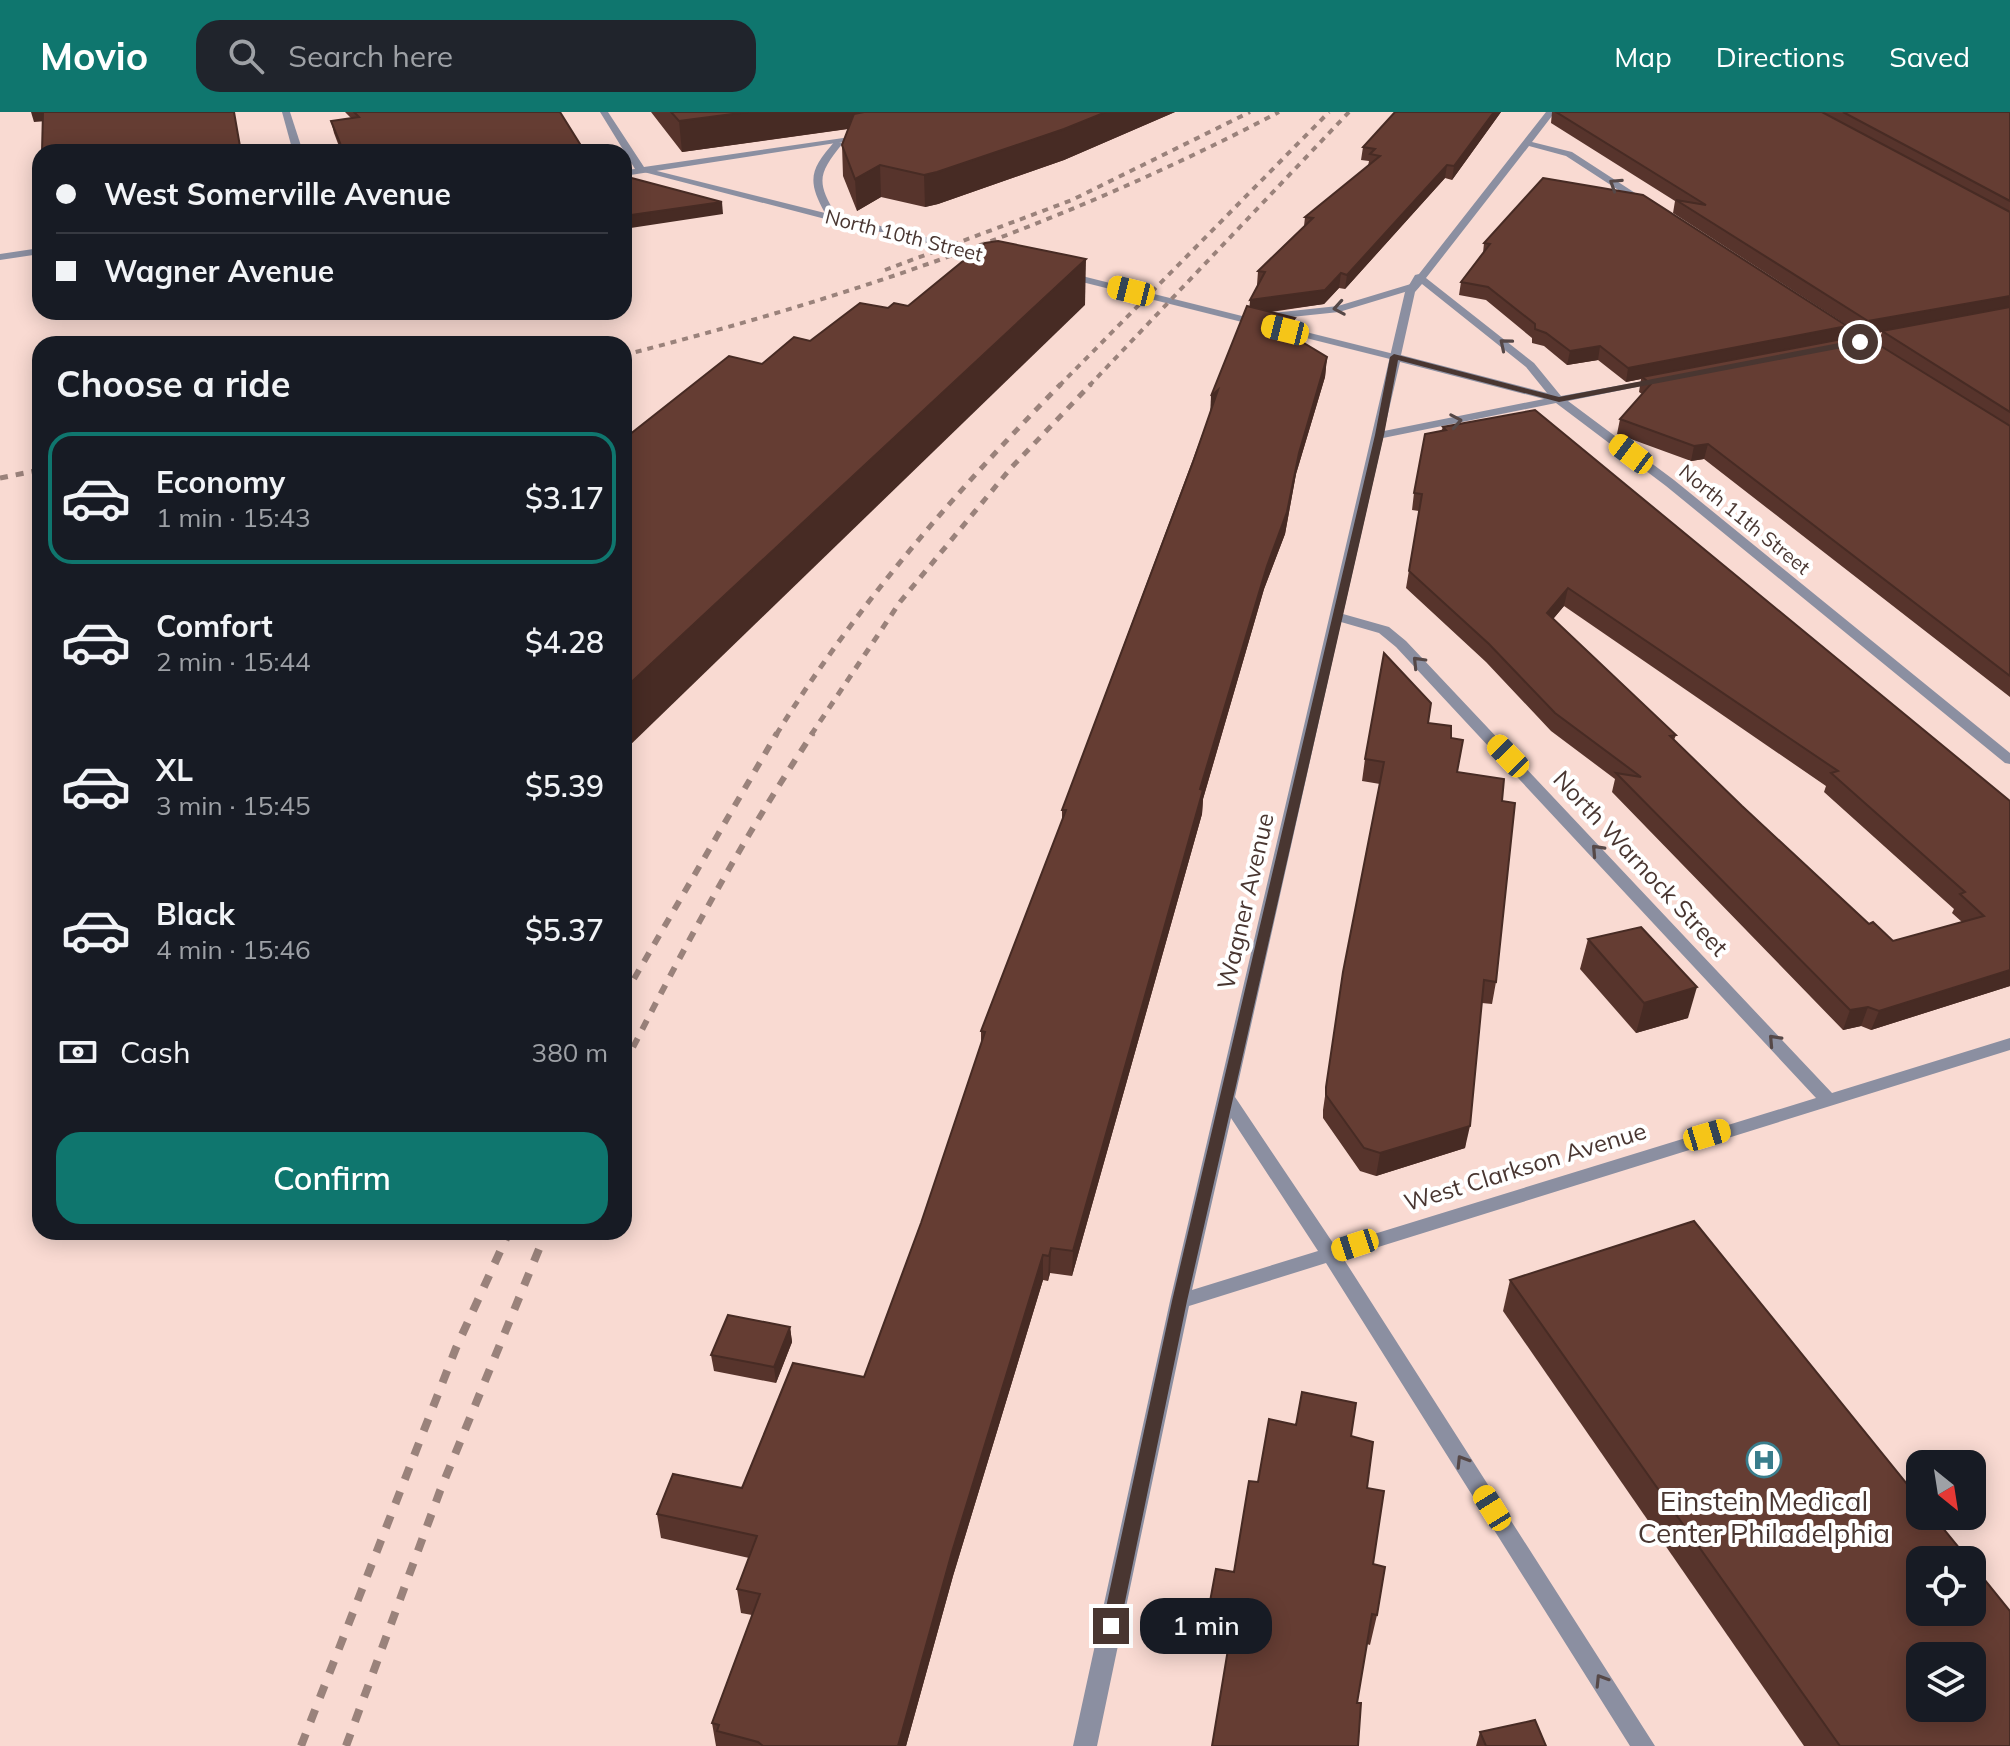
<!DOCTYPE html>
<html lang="en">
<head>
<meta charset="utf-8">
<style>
	:root { --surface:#171b24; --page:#20242c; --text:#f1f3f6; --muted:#9ea1a6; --line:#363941; --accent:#0f766e }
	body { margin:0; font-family:Mulish,sans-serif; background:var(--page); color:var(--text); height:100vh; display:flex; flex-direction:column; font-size:30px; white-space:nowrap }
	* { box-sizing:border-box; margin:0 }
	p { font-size:26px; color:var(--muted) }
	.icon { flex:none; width:44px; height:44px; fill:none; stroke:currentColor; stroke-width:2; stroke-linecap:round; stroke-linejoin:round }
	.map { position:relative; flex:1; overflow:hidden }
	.sheet { position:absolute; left:32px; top:224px; width:600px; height:904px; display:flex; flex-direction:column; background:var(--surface); border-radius:24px; box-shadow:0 4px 20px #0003 }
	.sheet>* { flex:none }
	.banner { position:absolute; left:32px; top:32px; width:600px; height:176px; border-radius:24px; box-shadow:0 4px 20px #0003; display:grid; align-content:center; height:176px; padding:0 24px; background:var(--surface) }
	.needle { width:52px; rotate:150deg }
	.tools { position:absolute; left:1906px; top:1338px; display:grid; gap:16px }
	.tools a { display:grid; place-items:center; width:80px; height:80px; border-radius:16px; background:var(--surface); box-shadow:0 4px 20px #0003; font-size:40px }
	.end { position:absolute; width:36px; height:36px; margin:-18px; border:10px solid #493631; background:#fff; box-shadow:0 0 0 4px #fff }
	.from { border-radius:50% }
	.bubble { position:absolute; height:56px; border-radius:24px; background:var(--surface); box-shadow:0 4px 20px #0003; font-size:26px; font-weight:600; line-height:56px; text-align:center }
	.car { position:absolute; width:24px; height:48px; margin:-24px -12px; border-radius:10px; box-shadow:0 0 6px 2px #0007; background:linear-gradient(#f5c518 24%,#345 0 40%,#f5c518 0 76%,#345 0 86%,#f5c518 0) }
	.banner b { display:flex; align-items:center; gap:28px; height:76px; font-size:30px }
	.banner b+b { border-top:2px solid var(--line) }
	.banner i { width:20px; height:20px; background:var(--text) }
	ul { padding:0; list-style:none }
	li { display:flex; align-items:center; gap:24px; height:132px; margin:0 16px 12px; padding:0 8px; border:4px solid transparent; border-radius:24px }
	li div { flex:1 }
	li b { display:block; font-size:30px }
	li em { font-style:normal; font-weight:600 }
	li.selected { border-color:var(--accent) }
	li>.icon { width:72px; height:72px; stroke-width:1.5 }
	h2 { padding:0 24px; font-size:36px; line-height:96px }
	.pay { display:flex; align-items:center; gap:20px; height:88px; padding:0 24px; font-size:30px }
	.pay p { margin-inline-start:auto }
	.cta { display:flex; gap:16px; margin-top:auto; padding:16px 24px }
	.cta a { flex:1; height:92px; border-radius:24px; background:var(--accent); color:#fff; font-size:32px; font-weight:600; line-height:92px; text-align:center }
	header { display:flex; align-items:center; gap:48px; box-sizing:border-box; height:112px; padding:0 40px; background:var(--accent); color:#fff }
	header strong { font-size:38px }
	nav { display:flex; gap:44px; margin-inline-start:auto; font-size:28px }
	.search { width:560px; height:72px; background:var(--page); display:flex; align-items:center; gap:20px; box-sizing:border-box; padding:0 28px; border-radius:24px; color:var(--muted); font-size:30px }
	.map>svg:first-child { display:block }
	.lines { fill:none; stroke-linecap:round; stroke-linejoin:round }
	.minor { fill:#8b8fa1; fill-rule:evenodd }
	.tertiary { fill:#8b8fa1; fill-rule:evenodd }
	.rail-far3 { stroke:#9a827b; stroke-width:4; stroke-dasharray:6 6; stroke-linecap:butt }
	.rail-far2 { stroke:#9a827b; stroke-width:5; stroke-dasharray:8 8; stroke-linecap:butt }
	.rail-far1 { stroke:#9a827b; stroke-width:6; stroke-dasharray:10 10; stroke-linecap:butt }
	.rail { stroke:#9a827b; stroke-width:8; stroke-dasharray:13 13; stroke-linecap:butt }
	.wall { fill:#57342c; fill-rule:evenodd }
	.shaded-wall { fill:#472b24 }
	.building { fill:#653d33; stroke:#472b24; stroke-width:2; fill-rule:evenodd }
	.oneway { stroke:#564847 }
	.route { fill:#493631 }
	.labels { text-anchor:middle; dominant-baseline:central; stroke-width:8; stroke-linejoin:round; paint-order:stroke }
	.far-street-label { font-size:20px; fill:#493631; stroke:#fff }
	.street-label { font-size:24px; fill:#493631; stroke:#fff }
	.near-poi-label { font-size:28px; fill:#493631; stroke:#fff }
</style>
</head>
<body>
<header>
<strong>Movio</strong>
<div class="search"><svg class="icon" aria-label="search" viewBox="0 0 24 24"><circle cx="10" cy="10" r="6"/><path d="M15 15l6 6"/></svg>Search here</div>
<nav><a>Map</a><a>Directions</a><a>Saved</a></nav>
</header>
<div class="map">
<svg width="2010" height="1634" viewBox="0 0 2010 1634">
	<rect width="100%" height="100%" fill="#f9dad2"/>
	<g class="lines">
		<g class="minor">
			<polygon points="282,0 290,0 303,40 293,40"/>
			<polygon points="600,0 608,0 644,55 864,23 868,26 624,64 624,58 635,57"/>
			<path d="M1546,0H1555L1532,30L1572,40L1649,90V94H1643L1566,44L1529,34L1426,166L1534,251L1561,284L1666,265V269L1568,289L1674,368L2010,641V652L2005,651L1666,374L1556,291L1383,326L1343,502L1389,515L1406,529L1832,981L2010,926V938L1343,1146L1655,1634H1630L1326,1151L1189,1194L1097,1634H1073L1170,1189L1405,180L1415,163L1419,162ZM1422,172L1526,255L1547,281L1401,243L1415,180ZM1400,250L1544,287L1384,319ZM1341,510L1379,521L1396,535L1816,986L1335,1134L1235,985ZM1231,1006L1318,1139L1192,1178Z"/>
			<polygon points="40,136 40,142 0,148 0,142"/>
		</g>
		<g class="tertiary">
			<path d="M835,29L843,31C818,62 816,69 836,103L997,143V147L833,109L636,58L641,55L825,101C806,67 811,57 835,29Z"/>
			<polygon points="1066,160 1398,243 1399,245 1394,248 1062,165 1062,161"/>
			<polygon points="1414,171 1419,174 1418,176 1339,200 1263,208 1258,205 1263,202 1338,194"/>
		</g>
		<g class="rail-far3">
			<polyline points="885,158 1072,88 1250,0"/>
			<path d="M624,243C854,184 1068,111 1279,0"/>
			<polyline points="1059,274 1329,0"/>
			<polyline points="1089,274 1349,0"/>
		</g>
		<g class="rail-far2">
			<polyline points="0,366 40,358"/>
			<path d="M776,623C856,494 955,380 1061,272"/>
			<polyline points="811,623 900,490 1010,357 1091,272"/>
		</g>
		<g class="rail-far1">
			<polyline points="624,884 777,621"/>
			<path d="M624,953C682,839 742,727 813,621"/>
		</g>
		<g class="rail">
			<polyline points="301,1634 456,1236 509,1120"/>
			<polyline points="346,1634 440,1379 546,1120"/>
		</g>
	</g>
	<g class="wall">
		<polygon points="345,0 560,0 340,37 334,21 331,9 351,6"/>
		<polygon points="651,0 1175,0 1064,48 938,92 925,95 881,85 857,99 843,64 842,33 848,17 682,40"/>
		<polygon points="1395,0 1501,0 1452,68 1445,66 1345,177 1339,176 1324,192 1271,200 1293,226 1327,245 1325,265 1296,362 1285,422 1264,477 1203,687 1202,702 1072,1164 1050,1161 1048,1169 1043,1168 953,1464 906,1634 716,1634 712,1611 752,1503 741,1501 737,1477 749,1446 661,1426 657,1402 742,1376 864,1265 921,1111 981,932 981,919 1062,709 1062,698 1258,173 1257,173 1258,159 1304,114 1305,105 1368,54 1369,49 1361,48 1363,35"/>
		<path d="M1552,0H2010V585L1704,347L1691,349L1617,322L1620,307L1642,282L1639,280L1641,267L1626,270L1598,248L1567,253L1544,234L1532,231V226L1486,188L1459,183L1461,170L1483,141L1484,131L1843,226L1862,223L1673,101L1675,89L1551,11ZM1882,220L1878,232L1864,224Z"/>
		<path d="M1443,315L2010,689V874L1871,918L1861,914L1843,918L1612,680L1615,667L1551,619L1486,550L1406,476L1419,399L1412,398L1414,381ZM1564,494L1826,674L1824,680L1954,797L1952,801L1962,810L1893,829L1869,812L1742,694L1674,628L1676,623L1553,507Z"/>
		<polygon points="1428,611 1451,626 1457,660 1502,689 1496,870 1492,892 1482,891 1465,1036 1376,1064 1360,1059 1323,1006 1323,998 1343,860 1380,672 1362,669 1365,647"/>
		<polygon points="1588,827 1688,906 1636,921 1580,857"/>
		<polygon points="1510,1168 2010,1634 1804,1634 1503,1199"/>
		<polygon points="790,1215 792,1230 776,1271 714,1259 711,1243"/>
		<polygon points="1351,1324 1367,1376 1377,1503 1370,1533 1367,1532 1357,1591 1229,1531 1205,1525 1209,1495 1234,1460 1258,1370"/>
		<polygon points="1480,1620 1546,1634 1476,1634"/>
	</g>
	<g class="shaded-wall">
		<polygon points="31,0 44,0 47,9 34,10"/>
		<polygon points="748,0 949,0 861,15 682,40 679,9"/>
		<polygon points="1106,0 1175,0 1064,48 938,92 925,95 924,63"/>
		<polygon points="1494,0 1501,0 1452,68 1454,54"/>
		<polygon points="880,53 881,85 857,99 855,67"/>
		<polygon points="1447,53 1445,66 1345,177 1347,163"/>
		<polygon points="722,90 723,102 624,117 624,104"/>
		<polygon points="1086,147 1085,193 624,639 624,577"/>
		<polygon points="1341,161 1339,176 1324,192 1249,202 1250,188"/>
		<polygon points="2010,184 2010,197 1882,219 1882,220 1864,224 1868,209"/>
		<polygon points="1295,206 1293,226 1279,222"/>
		<polygon points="1847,214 1843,227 1642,265 1641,267 1626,270 1628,256"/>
		<polygon points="1600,234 1598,248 1567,253 1570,239"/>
		<polygon points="1327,245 1325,265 1296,362 1285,422 1264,477 1203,687 1202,702 1072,1164 1073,1139 1200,677"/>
		<polygon points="1218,278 1210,305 1211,284"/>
		<polygon points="1708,332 1704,347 1691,349 1694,334"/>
		<polygon points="1568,476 1564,494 1543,519 1547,501"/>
		<polygon points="2010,858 2010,874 1871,918 1879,899"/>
		<polygon points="1697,875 1688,906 1636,921 1644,891"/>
		<polygon points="1868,895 1861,914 1843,918 1850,898"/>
		<polygon points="1470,1014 1465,1036 1376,1064 1380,1041"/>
		<polygon points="1051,1136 1050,1161 1048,1169 1049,1144"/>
		<polygon points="1043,1143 1043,1168 953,1464 906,1634 898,1634 952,1440"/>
		<polygon points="790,1215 792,1230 776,1271 774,1255"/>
	</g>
	<g class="building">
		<polygon points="43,0 234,0 241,40 42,40"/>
		<polygon points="354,0 560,0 585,40 312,40 342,36 331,9 359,5"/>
		<polygon points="671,0 748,0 679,9"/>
		<polygon points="864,0 1106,0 1064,17 937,60 924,63 880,53 855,67 842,33 854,2"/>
		<polygon points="1395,0 1494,0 1454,54 1447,53 1347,163 1341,161 1325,178 1250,188 1265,160 1258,159 1313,106 1305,105 1380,44 1370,42 1375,37 1363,35"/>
		<polygon points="1556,0 1822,0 2010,100 2010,184 1868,209 1676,88 1706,93"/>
		<polygon points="1843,0 2010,0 2010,89"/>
		<polygon points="624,64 722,90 624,104"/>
		<polygon points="1543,66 1643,83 1847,214 1628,256 1600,234 1570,239 1546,221 1535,217 1535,212 1488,175 1461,170 1490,132 1484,131"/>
		<polygon points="998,129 1086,147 624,577 624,327 729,244 762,252 794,225 810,229 860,191 888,196 894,191 908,194 985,131"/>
		<polygon points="1247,194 1295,206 1279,222 1297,227 1327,245 1299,341 1287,400 1267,454 1200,677 1203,678 1073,1139 1051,1136 1049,1144 1043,1143 952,1440 898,1634 763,1634 758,1630 717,1619 719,1613 712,1611 760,1482 737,1477 757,1424 657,1402 673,1362 742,1376 793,1251 864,1265 921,1111 985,920 981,919 1066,698 1062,698 1193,350 1218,278 1211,284"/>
		<polygon points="2010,195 2010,300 1882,219"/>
		<polygon points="1863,223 2010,314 2010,564 1708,332 1694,334 1620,307 1651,272 1642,265"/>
		<path d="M1535,298L2010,689V858L1879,899L1868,895L1850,898L1616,661L1641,665L1555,601L1489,532L1409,459L1422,382L1414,381L1425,322L1446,318L1443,315ZM1568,476L1838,659L1831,661L1965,780L1960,782L1984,804L1893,829L1873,810L1869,812L1742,694L1670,624L1676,623L1547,501Z"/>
		<polygon points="1384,541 1431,591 1428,611 1451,614 1451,626 1463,628 1457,660 1504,667 1502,689 1515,691 1496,870 1484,868 1470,1014 1380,1041 1364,1036 1326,983 1326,975 1343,860 1384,650 1365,647"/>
		<polygon points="1641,815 1697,875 1644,891 1588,827"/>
		<path d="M1694,1109L1920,1388V1404H1933L1969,1448H1920V1500H1972V1452L2010,1499V1634H1840L1510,1168ZM1920,1544H1972V1596H1920Z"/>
		<polygon points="728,1203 790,1215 774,1255 711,1243"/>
		<polygon points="1302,1280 1356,1291 1351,1324 1373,1330 1367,1376 1384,1379 1373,1452 1385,1455 1377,1503 1372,1502 1357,1591 1361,1591 1358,1634 1212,1634 1234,1501 1209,1495 1216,1457 1234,1460 1249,1369 1258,1370 1269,1307 1296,1313"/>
		<polygon points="1535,1608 1546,1634 1486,1634 1480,1620"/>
	</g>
	<defs><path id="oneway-chevron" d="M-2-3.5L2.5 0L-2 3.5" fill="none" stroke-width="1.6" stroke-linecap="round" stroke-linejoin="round" transform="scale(2)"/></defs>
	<g class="oneway">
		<use href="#oneway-chevron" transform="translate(1615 72) rotate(-147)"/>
		<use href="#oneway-chevron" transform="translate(1339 196) rotate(170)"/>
		<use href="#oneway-chevron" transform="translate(1505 232) rotate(-140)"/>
		<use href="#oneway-chevron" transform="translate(1456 309) rotate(-10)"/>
		<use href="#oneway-chevron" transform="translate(1418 550) rotate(-134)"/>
		<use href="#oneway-chevron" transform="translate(1597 738) rotate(-133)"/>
		<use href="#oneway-chevron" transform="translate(1774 928) rotate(-133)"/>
		<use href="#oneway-chevron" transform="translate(1462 1349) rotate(-122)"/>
		<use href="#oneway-chevron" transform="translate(1601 1568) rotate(-122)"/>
	</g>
	<polygon class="route" points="1860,227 1863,232 1559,290 1398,248 1384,323 1187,1189 1120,1514 1111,1522 1105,1519 1102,1514 1172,1189 1375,323 1390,245 1394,242 1559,285"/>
	<defs>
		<g id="hospital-ring" transform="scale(1.8)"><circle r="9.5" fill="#fff" stroke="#397d8c" stroke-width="1.5"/><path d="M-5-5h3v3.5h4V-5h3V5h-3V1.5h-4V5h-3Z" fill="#397d8c"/></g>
	</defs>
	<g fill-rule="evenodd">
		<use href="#hospital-ring" x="1764" y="1348"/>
	</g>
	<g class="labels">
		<g class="far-street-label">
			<text transform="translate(904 123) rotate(14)">North 10th Street</text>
			<text transform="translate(1745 407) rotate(39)">North 11th Street</text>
		</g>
		<g class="street-label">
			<text transform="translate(1641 751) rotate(47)">North Warnock Street</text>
			<text transform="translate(1245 789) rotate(-77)">Wagner Avenue</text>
			<text transform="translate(1525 1054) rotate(-17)">West Clarkson Avenue</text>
		</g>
		<g class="near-poi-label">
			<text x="1764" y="1388">Einstein Medical<tspan x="1764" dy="32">Center Philadelphia</tspan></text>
		</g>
	</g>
</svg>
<div class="tools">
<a><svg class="needle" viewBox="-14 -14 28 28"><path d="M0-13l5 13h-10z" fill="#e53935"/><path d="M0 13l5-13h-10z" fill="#9ea1a6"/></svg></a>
<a><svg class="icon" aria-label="locate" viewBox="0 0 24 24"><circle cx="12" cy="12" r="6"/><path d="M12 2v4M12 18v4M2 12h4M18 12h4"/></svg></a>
<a><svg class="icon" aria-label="layers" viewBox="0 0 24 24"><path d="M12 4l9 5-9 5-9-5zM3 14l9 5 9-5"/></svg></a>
</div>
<i class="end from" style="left:1860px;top:230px"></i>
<i class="end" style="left:1111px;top:1514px"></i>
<div class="bubble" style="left:1140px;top:1486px;width:132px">1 min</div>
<i class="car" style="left:1131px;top:179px;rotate:284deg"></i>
<i class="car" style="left:1285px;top:218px;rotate:284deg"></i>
<i class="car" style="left:1631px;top:342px;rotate:307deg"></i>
<i class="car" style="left:1508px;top:644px;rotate:316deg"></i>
<i class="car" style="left:1707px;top:1023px;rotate:73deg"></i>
<i class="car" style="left:1355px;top:1133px;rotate:252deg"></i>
<i class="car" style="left:1492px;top:1396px;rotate:328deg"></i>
<div class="banner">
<b><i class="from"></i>West Somerville Avenue</b>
<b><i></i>Wagner Avenue</b>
</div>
<section class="sheet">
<h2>Choose a ride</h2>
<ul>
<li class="selected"><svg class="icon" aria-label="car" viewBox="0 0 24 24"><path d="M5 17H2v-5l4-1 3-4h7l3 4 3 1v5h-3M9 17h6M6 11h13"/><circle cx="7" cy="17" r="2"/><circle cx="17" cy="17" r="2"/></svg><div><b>Economy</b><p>1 min · 15:43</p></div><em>$3.17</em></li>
<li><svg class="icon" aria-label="car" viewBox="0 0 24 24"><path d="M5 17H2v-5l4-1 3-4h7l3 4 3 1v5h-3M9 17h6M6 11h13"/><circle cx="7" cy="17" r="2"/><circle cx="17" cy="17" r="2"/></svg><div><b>Comfort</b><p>2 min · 15:44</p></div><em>$4.28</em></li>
<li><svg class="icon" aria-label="car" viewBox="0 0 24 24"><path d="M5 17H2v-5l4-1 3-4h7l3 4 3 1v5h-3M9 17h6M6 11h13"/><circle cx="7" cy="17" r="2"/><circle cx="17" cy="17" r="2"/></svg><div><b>XL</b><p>3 min · 15:45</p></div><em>$5.39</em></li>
<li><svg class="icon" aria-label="car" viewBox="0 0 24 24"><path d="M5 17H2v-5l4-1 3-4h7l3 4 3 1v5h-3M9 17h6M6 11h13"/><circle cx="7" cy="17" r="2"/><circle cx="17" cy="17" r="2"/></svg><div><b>Black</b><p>4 min · 15:46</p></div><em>$5.37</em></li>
</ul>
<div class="pay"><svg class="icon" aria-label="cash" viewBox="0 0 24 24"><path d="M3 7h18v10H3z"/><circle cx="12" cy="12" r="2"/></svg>Cash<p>380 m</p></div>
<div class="cta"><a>Confirm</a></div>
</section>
</div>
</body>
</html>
